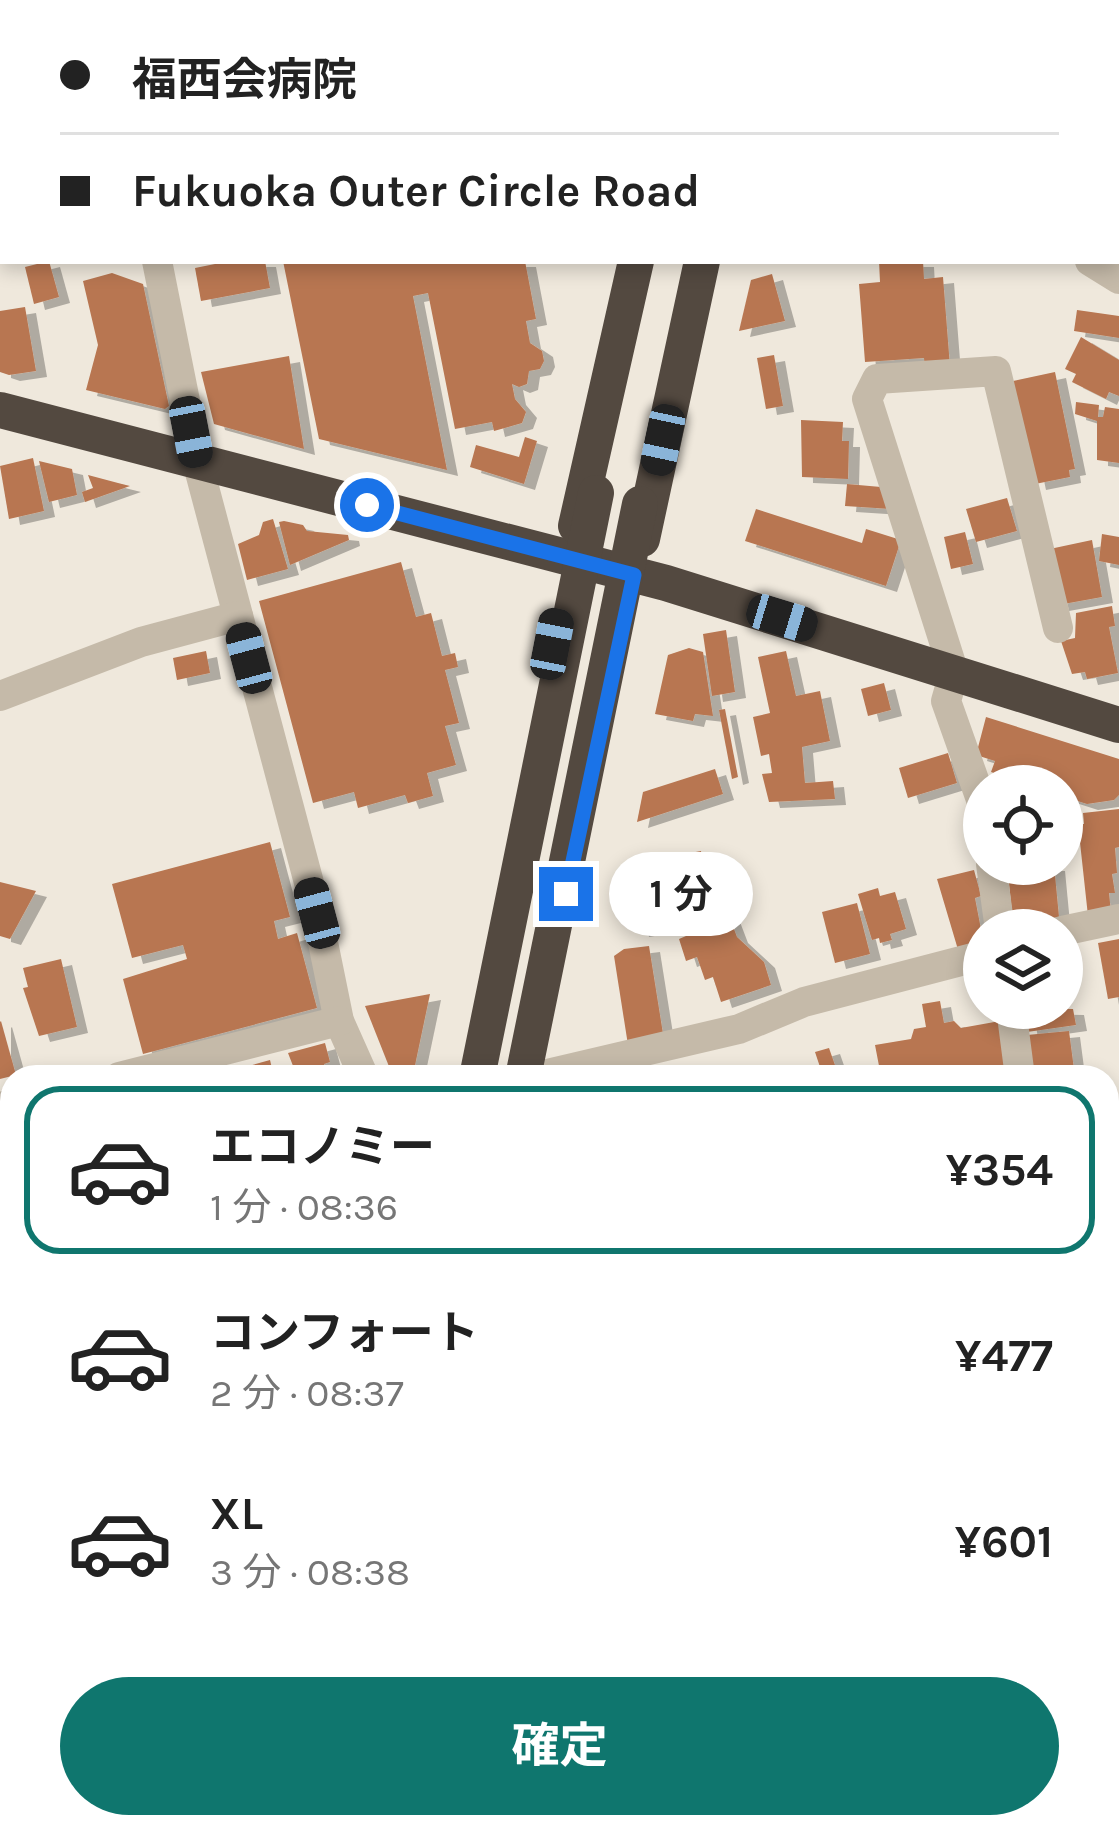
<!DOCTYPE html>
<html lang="ja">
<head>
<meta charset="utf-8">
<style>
	:root { --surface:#fff; --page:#f2f2f2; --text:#222; --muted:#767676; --line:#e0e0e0; --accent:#0f766e }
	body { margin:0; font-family:Karla,"Noto Sans JP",sans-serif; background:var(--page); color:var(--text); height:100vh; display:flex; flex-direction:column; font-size:45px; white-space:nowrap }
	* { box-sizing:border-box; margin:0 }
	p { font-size:39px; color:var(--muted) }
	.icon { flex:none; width:66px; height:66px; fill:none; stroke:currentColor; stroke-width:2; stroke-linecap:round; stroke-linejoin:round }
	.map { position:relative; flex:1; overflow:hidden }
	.panel { position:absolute; left:0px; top:1065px; width:1119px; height:774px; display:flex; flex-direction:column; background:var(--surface); border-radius:36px 36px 0 0; box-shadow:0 6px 18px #0003 }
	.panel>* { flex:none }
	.guide { position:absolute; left:0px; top:0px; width:1119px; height:264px; box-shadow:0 6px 18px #0003; display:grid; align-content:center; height:264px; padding:0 60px; background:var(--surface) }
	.fabs { position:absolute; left:963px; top:765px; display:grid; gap:24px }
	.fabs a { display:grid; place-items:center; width:120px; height:120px; border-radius:50%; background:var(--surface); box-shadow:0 6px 18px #0003; font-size:60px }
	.end { position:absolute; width:54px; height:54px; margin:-27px; border:15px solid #1a73e8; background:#fff; box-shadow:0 0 0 6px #fff }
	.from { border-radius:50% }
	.bubble { position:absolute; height:84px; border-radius:42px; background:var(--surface); box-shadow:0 6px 18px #0003; font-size:39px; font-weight:700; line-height:84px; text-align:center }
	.car { position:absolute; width:36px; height:72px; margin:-36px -18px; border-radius:15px; box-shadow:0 0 9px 3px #0007; background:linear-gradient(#222 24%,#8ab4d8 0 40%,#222 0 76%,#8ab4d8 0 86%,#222 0) }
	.guide b { display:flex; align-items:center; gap:42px; height:114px; font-size:45px }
	.guide b+b { border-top:3px solid var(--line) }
	.guide i { width:30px; height:30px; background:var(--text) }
	ul { padding:21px 0 0; list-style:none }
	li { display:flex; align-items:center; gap:36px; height:168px; margin:0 24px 18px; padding:0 36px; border:6px solid transparent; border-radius:36px }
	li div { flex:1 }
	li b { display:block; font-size:45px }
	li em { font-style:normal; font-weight:700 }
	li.current { border-color:var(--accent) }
	li>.icon { width:108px; height:108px; stroke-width:1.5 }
	.action { display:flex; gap:24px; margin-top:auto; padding:24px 60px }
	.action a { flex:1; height:138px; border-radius:72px; background:var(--accent); color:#fff; font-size:48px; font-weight:700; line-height:138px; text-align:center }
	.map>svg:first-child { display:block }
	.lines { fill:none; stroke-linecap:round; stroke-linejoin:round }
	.stream { stroke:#7ea1a8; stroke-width:8 }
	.river { stroke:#7ea1a8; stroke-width:48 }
	.building { fill:#b87651; filter:url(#shadow) }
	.minor { stroke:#c5baa9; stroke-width:30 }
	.highway { stroke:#534940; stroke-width:36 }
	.highway-bridge { stroke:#534940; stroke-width:36 }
	.route { stroke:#1a73e8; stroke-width:15 }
</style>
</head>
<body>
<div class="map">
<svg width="1119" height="1839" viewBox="0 0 1119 1839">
	<defs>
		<filter id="shadow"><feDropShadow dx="11" dy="6" stdDeviation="0" flood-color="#0004"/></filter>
	</defs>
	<rect width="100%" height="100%" fill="#efe8dc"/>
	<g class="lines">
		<g class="stream">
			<polyline points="1107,1280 1119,1276"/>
			<polyline points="0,1582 12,1578"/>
		</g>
		<g class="river">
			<polyline points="889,0 917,3"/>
			<polyline points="1116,13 1119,14"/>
		</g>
	</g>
	<g class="building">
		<polygon points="49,261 59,297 34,304 25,267"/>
		<polygon points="230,261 265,261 270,288 201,301 195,268"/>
		<polygon points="283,261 525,261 536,319 526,321 530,343 542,351 544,361 540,369 529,371 527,384 519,387 512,384 515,399 526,412 522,423 494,431 492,422 455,429 428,293 413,296 447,470 319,439"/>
		<polygon points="879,261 923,261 924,279 943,277 950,367 925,369 924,358 865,362 859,284 880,282"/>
		<polygon points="112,273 143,284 169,406 165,409 86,390 98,345 83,281"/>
		<polygon points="772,274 785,321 739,331 751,280"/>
		<polygon points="25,307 36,371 9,375 0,372 0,311"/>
		<polygon points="1077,310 1119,316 1119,338 1074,331"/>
		<polygon points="1081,337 1119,360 1119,396 1109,392 1106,399 1072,382 1076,374 1065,369"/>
		<polygon points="774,355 783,406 766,409 757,358"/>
		<polygon points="289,356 304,449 214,424 201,372"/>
		<polygon points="1055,372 1075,469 1069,470 1070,477 1035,484 1013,381"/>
		<polygon points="1076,402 1099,405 1098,417 1103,417 1105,407 1119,409 1119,463 1097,460 1097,421 1075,414"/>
		<polygon points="801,420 843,422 842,441 849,441 848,479 802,477"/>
		<polygon points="525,437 537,441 524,484 470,467 476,445 519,457"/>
		<polygon points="33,458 44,511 9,519 0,466"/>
		<polygon points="39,461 72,469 77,495 49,502"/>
		<polygon points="88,475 118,483 130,486 85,502 82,492 93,488"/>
		<polygon points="847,484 881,487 891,509 845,506"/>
		<polygon points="1007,498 1017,531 976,542 966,509"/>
		<polygon points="756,509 862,543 866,529 901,540 886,586 745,541"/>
		<polygon points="273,519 288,569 247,580 238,544 259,535 263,522"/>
		<polygon points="284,521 303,525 307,531 348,535 349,540 290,565 279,522"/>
		<polygon points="965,532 973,564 951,569 944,537"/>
		<polygon points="1102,534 1119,537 1119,565 1099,561"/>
		<polygon points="1092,540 1102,597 1058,605 1045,550"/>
		<polygon points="401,562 416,617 431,613 442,656 455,653 458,667 445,670 459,723 445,726 456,765 427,773 433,796 408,803 405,795 358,808 354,792 313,803 259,601"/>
		<polygon points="1112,606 1115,626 1109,627 1118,673 1087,679 1085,672 1072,674 1061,641 1075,638 1076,613"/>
		<polygon points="726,630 735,692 712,696 703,634"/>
		<polygon points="689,648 703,652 713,716 695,714 693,721 655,714 668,655"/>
		<polygon points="206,651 210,673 177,680 173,658"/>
		<polygon points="786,651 796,696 820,691 830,741 802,747 805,783 833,781 835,799 769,802 762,774 772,773 769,754 761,756 753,717 770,713 758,657"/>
		<polygon points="884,683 891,710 868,716 861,689"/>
		<polygon points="725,709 738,777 732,779 719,710"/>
		<polygon points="986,717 1119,759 1119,795 1114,800 1087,804 1062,796 1062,786 1033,786 991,772 995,761 976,755"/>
		<polygon points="948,753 957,783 908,798 899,768"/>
		<polygon points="715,769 723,794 637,822 643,792"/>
		<polygon points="1119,809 1119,847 1115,848 1117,873 1112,874 1115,893 1109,893 1111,913 1088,916 1078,824 1084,824 1083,813"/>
		<polygon points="270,842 290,917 274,921 278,939 297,933 317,1008 143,1054 123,979 187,959 183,945 132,958 112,884"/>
		<polygon points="701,851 703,865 709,864 713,906 680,916 669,857"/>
		<polygon points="665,860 677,924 638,931 626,867"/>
		<polygon points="1007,864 1054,865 1059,917 1013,922"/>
		<polygon points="974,870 981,896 975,898 984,945 959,953 937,879"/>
		<polygon points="0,882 36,891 10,939 0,936"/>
		<polygon points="878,888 880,896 895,892 906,929 890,934 892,940 880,943 879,938 872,940 858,894"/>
		<polygon points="857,903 870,954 835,963 822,912"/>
		<polygon points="729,916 737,937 764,962 771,985 721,1002 713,977 705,980 697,957 686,961 679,939 686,936 684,931"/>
		<polygon points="1119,939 1119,997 1108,999 1098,943"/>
		<polygon points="649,946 664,1040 628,1045 614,956 624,949"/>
		<polygon points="61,959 77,1027 39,1036 23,988 28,987 23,968"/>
		<polygon points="430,994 414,1070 398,1073 390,1069 365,1006"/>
		<polygon points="940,1001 944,1023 954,1021 961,1028 1000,1021 1007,1077 887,1077 886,1070 880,1071 875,1045 911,1039 914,1029 926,1027 922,1004"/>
		<polygon points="1023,1008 1073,1009 1076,1025 1027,1032"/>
		<polygon points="1,1021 16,1075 0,1079 0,1022"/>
		<polygon points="1069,1031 1075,1077 1048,1077 1048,1072 1063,1069 1030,1072 1027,1035"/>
		<polygon points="325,1043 330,1062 324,1064 326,1071 341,1067 343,1077 290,1077 289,1073 295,1071 288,1053"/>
		<polygon points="829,1048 837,1071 823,1076 815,1052"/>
		<polygon points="270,1060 274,1077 213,1077 213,1076"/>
		<polygon points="12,1315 12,1373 9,1373 8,1364 3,1365 0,1317"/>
		<polygon points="8,1626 12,1666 0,1668 0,1627"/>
		<polygon points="1107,1762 1119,1763 1119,1799 1107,1799"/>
		<polygon points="1113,1803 1115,1836 1065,1839 1065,1827 1107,1827 1107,1804"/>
		<polygon points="12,1818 12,1827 27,1827 29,1839 0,1839 0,1820"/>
		<polygon points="99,1827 141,1827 143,1834 154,1831 156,1839 102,1839"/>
		<polygon points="189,1827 248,1827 249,1834 191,1839"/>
		<polygon points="744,1827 755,1827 756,1832 768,1828 771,1839 732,1839 730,1831"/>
		<polygon points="862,1827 906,1827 909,1839 866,1839"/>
	</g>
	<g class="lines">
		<g class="minor">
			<polyline points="72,0 73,3"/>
			<polyline points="653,3 654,0"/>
			<polyline points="817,3 818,0"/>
			<polyline points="1116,54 1119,55"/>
			<polyline points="0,193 3,192"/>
			<polyline points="157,261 197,461 317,913 339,1021 364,1077"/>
			<polyline points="1090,261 1119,279"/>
			<polyline points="0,696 141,642 238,616"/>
			<polyline points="984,808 946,701 954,673 867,399 877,379 996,371 1058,628"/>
			<polyline points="991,864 1000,930"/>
			<polyline points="1062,931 1119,919"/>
			<polyline points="1011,1008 1020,1077"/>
			<polyline points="119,1077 339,1021"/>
			<polyline points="534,1077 739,1029 804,1002 984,955"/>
			<polyline points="0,1107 12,1104"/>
			<polyline points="0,1495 12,1524"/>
			<polyline points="1107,1585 1119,1583"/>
			<polyline points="0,1604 12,1602"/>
			<polyline points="94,1827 97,1839"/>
			<polyline points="573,1827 576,1839"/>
			<polyline points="1051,1827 1055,1839"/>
			<polyline points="269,1839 271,1827"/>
			<polyline points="430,1839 430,1827"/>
			<polyline points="601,1839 650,1827"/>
		</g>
		<g class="highway">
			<polyline points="712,3 713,0"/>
			<polyline points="765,3 765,0"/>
			<polyline points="0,410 666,583 1119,725"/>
			<polyline points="576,526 636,261"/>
			<polyline points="642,539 702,261"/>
			<polyline points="319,1839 321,1827"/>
			<polyline points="386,1839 388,1827"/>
		</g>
		<g class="highway-bridge">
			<polyline points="477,1077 596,493"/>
			<polyline points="523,1077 640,504"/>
		</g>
	</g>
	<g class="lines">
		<polyline class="route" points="367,505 634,575 566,894"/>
	</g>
</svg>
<div class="fabs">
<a><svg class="icon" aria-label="locate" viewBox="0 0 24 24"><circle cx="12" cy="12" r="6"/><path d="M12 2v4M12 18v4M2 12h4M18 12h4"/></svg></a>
<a><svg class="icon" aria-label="layers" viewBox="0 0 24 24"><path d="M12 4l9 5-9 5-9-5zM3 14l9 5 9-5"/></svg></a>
</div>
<i class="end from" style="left:367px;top:505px"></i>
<i class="end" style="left:566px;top:894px"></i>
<div class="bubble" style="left:609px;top:852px;width:144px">1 分</div>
<i class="car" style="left:191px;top:432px;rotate:169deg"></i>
<i class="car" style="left:663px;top:440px;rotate:192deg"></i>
<i class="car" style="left:782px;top:618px;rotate:107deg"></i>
<i class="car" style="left:552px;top:644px;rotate:11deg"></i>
<i class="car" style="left:249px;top:658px;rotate:345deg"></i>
<i class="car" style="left:317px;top:913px;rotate:345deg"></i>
<div class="guide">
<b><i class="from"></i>福西会病院</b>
<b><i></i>Fukuoka Outer Circle Road</b>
</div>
<section class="panel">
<ul>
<li class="current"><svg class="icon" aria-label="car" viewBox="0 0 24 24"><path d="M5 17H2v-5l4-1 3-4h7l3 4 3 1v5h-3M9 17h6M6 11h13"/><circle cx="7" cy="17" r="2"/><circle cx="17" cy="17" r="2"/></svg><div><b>エコノミー</b><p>1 分 · 08:36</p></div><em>¥354</em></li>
<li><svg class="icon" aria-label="car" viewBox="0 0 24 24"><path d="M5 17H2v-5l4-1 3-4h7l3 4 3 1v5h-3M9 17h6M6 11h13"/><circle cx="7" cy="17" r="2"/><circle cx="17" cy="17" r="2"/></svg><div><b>コンフォート</b><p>2 分 · 08:37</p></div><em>¥477</em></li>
<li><svg class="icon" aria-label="car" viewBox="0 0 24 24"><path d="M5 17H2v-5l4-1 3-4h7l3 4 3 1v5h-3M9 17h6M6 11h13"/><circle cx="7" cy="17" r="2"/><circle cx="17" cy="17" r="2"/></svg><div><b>XL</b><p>3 分 · 08:38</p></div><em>¥601</em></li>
</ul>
<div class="action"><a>確定</a></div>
</section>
</div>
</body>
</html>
